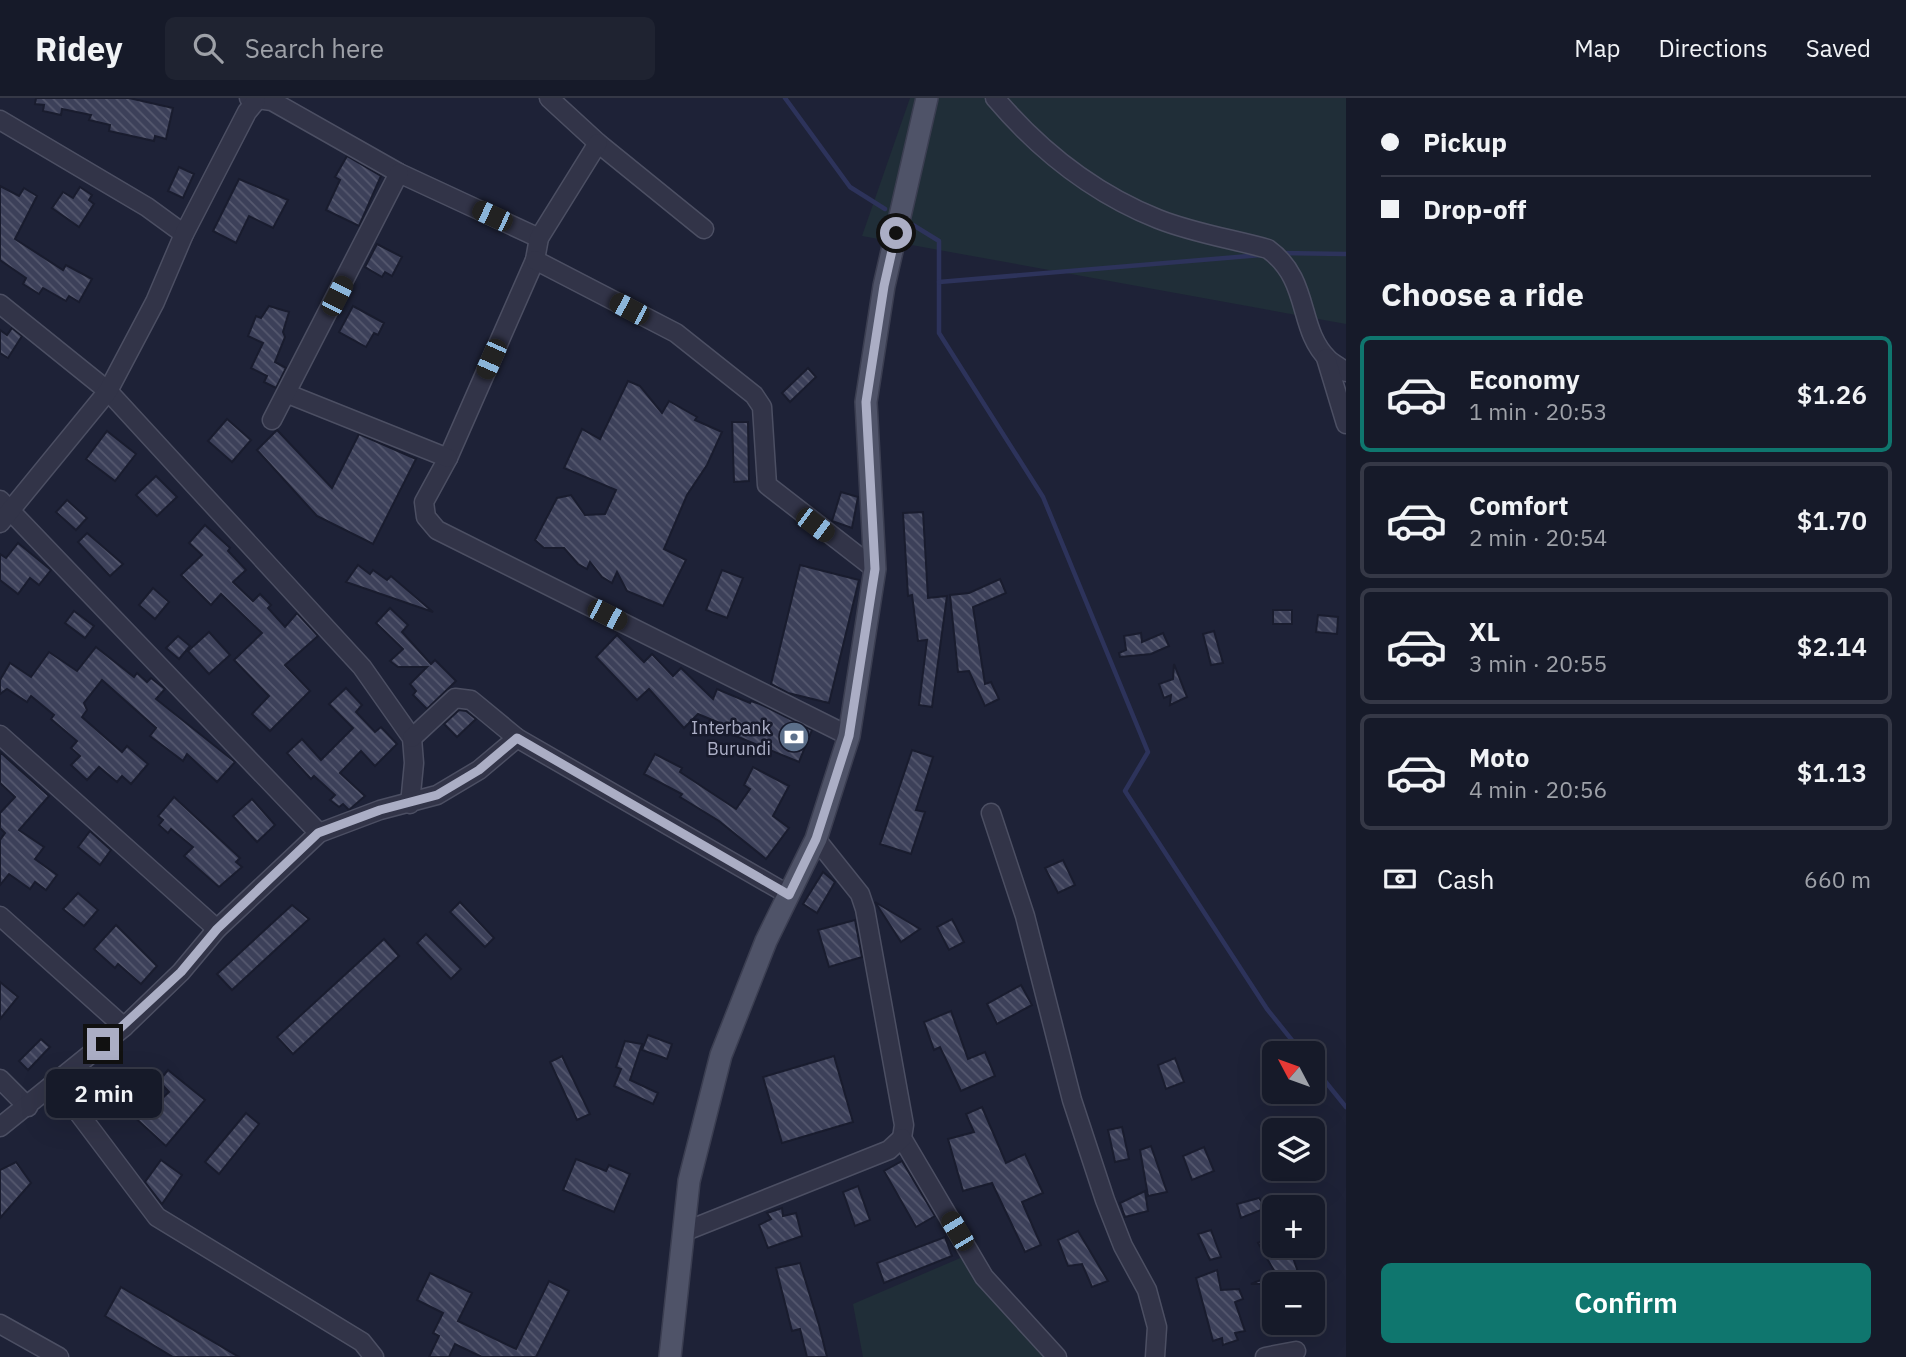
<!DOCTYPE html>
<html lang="en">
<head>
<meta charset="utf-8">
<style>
	:root { --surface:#161a29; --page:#1f2331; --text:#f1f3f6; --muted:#9ea1a8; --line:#353846; --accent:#0f766e }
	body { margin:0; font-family:"IBM Plex Sans",sans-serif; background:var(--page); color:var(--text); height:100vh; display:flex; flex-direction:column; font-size:26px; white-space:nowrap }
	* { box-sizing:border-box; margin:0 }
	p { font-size:23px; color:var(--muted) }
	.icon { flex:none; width:38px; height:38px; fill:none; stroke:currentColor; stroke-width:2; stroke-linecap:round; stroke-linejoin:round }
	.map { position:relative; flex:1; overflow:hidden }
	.details { display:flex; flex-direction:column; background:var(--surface); width:560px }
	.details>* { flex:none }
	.hud { display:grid; align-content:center; height:154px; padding:0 35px; background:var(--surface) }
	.needle { width:46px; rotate:311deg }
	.fabs { position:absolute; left:1262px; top:943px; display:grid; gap:14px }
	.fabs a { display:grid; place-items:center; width:63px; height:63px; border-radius:10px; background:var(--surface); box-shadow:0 7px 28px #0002,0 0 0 2px var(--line); font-size:35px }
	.end { position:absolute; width:32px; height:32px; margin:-16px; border:9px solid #abaec5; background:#111; box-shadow:0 0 0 4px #111 }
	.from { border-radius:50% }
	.bubble { position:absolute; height:49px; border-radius:10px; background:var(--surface); box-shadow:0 7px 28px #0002,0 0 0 2px var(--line); font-size:23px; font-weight:600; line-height:49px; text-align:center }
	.car { position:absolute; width:21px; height:42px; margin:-21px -10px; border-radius:9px; box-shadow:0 0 5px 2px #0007; background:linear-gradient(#222 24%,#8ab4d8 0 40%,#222 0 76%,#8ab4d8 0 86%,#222 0) }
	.hud b { display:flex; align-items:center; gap:24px; height:66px; font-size:26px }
	.hud b+b { border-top:2px solid var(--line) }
	.hud i { width:18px; height:18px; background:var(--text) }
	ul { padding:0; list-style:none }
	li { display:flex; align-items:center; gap:21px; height:116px; margin:0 14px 10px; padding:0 21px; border:4px solid var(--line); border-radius:10px }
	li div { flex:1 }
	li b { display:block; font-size:26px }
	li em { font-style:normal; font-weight:600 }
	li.current { border-color:var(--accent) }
	li>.icon { width:63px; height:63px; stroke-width:1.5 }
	h2 { padding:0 35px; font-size:32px; line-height:84px }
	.pay { display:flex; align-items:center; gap:18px; height:77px; padding:0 35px; font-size:26px }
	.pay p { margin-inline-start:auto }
	.primary-button { display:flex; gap:14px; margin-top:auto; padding:14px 35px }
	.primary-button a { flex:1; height:80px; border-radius:10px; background:var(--accent); color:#fff; font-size:28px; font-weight:600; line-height:80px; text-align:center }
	header { display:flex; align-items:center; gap:42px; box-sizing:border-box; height:98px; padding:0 35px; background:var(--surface); border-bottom:2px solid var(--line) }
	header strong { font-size:33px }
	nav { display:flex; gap:38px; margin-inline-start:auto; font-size:24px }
	.search { width:490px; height:63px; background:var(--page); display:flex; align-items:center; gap:18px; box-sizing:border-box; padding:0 24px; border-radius:10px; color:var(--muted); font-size:26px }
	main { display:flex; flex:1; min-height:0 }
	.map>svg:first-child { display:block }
	.green { fill:#202e38 }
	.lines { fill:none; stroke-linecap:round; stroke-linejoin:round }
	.stream { stroke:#2d335b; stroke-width:4.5 }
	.building { fill:url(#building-back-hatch); stroke:#191c2e; stroke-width:2 }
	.minor-casing { stroke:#4c4f63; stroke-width:21 }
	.primary-casing { stroke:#3b3e51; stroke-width:24 }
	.minor { stroke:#323448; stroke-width:18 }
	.primary { stroke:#4f5368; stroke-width:21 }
	.route { stroke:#abaec5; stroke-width:9 }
	.labels { text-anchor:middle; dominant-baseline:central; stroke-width:5; stroke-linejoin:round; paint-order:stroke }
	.poi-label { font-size:18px; fill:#abaec5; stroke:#171a2c; text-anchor:end }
</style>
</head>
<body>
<header>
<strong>Ridey</strong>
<div class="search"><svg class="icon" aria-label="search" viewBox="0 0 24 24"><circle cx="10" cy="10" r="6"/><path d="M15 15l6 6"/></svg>Search here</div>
<nav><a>Map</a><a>Directions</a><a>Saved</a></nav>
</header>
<main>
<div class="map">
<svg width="1346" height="1259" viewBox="0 0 1346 1259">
	<defs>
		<pattern id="building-back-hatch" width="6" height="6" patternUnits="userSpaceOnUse" patternTransform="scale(1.75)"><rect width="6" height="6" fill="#3c4059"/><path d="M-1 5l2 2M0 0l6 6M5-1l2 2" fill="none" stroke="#56596f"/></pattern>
	</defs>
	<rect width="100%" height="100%" fill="#1e2237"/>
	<g class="green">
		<polygon points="910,0 1346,0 1346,226 862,138"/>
		<polygon points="972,1155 1062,1259 863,1259 853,1206"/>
	</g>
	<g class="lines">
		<g class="stream">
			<polyline points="785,0 850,89 885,111"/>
			<polyline points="913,127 939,143 939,235 1043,399 1148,654 1125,693 1267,911 1303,956"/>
			<polyline points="1280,155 1346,156"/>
			<polyline points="939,184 1261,157"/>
			<polyline points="1312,967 1346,1009"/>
		</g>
	</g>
	<g class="building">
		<polygon points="36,0 129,0 173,10 166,41 155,38 154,43 109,33 110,27 89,22 91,17 62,11 61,17 43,13 44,7 35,6"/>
		<polygon points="347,58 381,78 359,128 326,112 340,82 335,79"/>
		<polygon points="179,69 194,76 183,100 168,93"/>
		<polygon points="239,81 288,102 273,130 249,118 236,145 213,133"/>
		<polygon points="0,88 19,98 24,90 37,98 15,141 63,172 66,167 92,181 79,204 69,198 66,203 43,190 39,196 23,186 26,180 0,162"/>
		<polygon points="80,89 92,97 89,102 94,106 79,129 52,110 63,94 73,100"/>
		<polygon points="377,146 402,159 392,178 385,174 382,179 365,169"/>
		<polygon points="269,208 289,214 283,234 285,239 275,264 286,270 276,290 264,284 267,278 251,270 263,245 248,238 256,218 261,220"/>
		<polygon points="353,208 384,225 378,237 374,235 366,249 339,234"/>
		<polygon points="12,230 22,238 8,260 0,255 0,232 7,237"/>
		<polygon points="808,270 816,279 790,304 782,295"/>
		<polygon points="628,283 640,288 662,315 669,303 697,319 695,322 722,334 707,367 687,397 664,451 686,462 663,508 627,493 617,474 612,485 602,479 590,464 587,471 578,466 564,450 544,450 535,442 557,400 571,397 585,417 605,416 616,392 564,370 582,331 600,341"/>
		<polygon points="227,321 251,342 232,364 208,343"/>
		<polygon points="732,324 748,324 749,383 734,384"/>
		<polygon points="277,332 332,390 359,336 416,361 373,446 317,418 257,352"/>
		<polygon points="107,333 136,356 115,383 86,361"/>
		<polygon points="156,378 177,399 157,418 136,397"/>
		<polygon points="841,394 858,399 852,430 832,423"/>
		<polygon points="67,402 87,420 76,432 56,414"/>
		<polygon points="923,414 928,500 947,498 932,609 919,607 927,542 918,543 912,497 908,498 903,415"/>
		<polygon points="205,427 230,450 228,453 246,472 233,484 253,503 260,496 271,507 268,510 285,529 297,515 318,538 285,567 310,593 270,633 252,616 269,598 234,562 262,535 221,496 211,507 181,477 202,457 189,445"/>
		<polygon points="87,435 123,466 110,478 78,444"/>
		<polygon points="18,445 51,472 39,487 30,480 18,496 0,482 0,456 6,460"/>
		<polygon points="358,467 370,476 373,472 387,482 391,478 433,514 346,484"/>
		<polygon points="800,467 859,482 829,605 788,595 771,586"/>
		<polygon points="722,472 743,480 727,520 706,512"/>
		<polygon points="1000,481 1006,495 973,509 985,586 991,584 999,601 985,608 969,573 958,574 950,497 969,495"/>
		<polygon points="153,490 169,504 155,521 139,507"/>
		<polygon points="390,510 408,527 402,534 431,566 435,562 456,583 427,611 413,597 416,593 410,586 427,569 398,569 390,563 403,551 376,525"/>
		<rect x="1273" y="512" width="19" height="14"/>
		<polygon points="74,513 94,528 85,540 65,525"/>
		<polygon points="1318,517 1338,519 1337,536 1316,534"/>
		<polygon points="1214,533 1223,565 1211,567 1203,536"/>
		<polygon points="209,534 230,557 209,576 188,553"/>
		<polygon points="1141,535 1142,544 1163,535 1169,548 1151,556 1120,559 1119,555 1126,552 1124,538"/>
		<polygon points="617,537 644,564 652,556 673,578 681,570 713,601 717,591 750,605 751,603 760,606 812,632 799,664 731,636 734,631 698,616 684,630 649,591 637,602 596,559"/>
		<polygon points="178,538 190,548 179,561 166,550"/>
		<polygon points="96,549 134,579 137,575 147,584 151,580 165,591 156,601 235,664 217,684 187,656 183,663 150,638 156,630 102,582 84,605 87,612 82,619 122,654 127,648 148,666 131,686 122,678 117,684 99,669 87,682 71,667 80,658 71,650 77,643 51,621 54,617 31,598 27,604 7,591 0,596 0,582 10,565 31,579 49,554 77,573"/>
		<polygon points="1174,566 1187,599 1170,607 1171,597 1164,600 1159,586 1173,581"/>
		<polygon points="346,590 362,607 356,614 375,634 381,629 397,646 375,668 361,653 340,675 365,698 349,712 343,706 339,709 330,702 335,697 314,678 311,681 287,655 302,641 321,662 353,630 329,606"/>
		<polygon points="459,612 466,613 476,621 457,639 444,626"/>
		<polygon points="912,652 933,659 916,712 925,714 911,756 880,746"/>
		<polygon points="0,654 49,698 19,732 44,749 35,761 57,777 46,792 35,784 30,791 9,776 0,787 0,742 5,735 0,730 0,715 15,699 0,685"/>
		<polygon points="655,656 682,670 680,674 736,711 750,691 744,687 753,669 789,688 773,718 789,730 766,761 719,723 680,699 682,696 644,676"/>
		<polygon points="174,699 240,760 236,764 242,769 219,789 184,758 193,749 171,731 168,735 159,727 163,722 158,718"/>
		<polygon points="252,701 275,727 257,744 233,718"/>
		<polygon points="90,733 111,752 100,767 78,749"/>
		<polygon points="1063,762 1075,787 1058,795 1045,770"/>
		<polygon points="823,774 835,784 817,815 803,806"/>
		<polygon points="78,795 98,812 84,828 63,811"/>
		<polygon points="460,804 494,840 485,849 450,814"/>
		<polygon points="875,804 920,831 901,844"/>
		<polygon points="292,807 309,821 232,892 217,876"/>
		<polygon points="952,821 964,844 949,852 937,829"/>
		<polygon points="855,822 862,859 829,869 818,832"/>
		<polygon points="116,827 157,868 141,886 118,866 115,870 94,851"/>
		<polygon points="426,836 461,871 451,881 417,845"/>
		<polygon points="384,841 399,858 293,956 277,939"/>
		<polygon points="0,884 18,899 0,921"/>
		<polygon points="1021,887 1032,907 997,926 987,906"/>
		<polygon points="951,913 968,961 985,954 995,978 961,993 940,949 934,952 924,924"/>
		<polygon points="648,937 672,946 667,961 642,952"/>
		<polygon points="41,941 50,949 28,972 19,963"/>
		<polygon points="625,943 642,946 630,982 658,995 653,1006 614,988 621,971 616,969"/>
		<polygon points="562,958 590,1016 577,1022 550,964"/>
		<polygon points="834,958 853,1024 782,1045 763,979"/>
		<polygon points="1175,960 1184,984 1166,991 1158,967"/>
		<polygon points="168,972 205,1002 166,1048 131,1016 141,1003 151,1011 169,994 159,983"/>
		<polygon points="982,1009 1006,1065 1025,1056 1043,1095 1022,1104 1041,1147 1025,1154 992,1085 963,1093 948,1041 974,1034 966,1016"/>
		<polygon points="246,1015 259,1026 219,1076 205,1064"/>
		<polygon points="1122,1029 1129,1061 1115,1064 1108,1032"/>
		<polygon points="1151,1048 1167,1094 1148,1098 1140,1052"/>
		<polygon points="1204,1049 1214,1073 1192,1082 1183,1058"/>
		<polygon points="576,1061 606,1073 609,1067 630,1076 614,1114 563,1092"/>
		<polygon points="161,1062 182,1077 162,1106 145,1084"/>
		<polygon points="902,1063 935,1118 916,1129 884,1073"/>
		<polygon points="16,1064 31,1085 0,1120 0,1072"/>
		<polygon points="858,1088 870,1122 855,1128 843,1094"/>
		<polygon points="1145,1093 1148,1113 1125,1119 1120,1105"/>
		<polygon points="1259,1100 1266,1110 1241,1120 1237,1106"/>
		<polygon points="782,1110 783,1118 796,1115 802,1138 768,1150 759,1127 771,1121 767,1115"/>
		<polygon points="1211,1132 1221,1159 1210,1162 1198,1136"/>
		<polygon points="1078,1133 1108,1183 1092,1189 1082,1166 1068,1168 1058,1142"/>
		<polygon points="1274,1137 1274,1148 1289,1148 1300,1180 1291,1182 1291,1186 1251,1186 1276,1176 1258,1145"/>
		<polygon points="945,1139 952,1158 884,1185 877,1165"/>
		<polygon points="800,1165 819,1227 827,1259 807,1259 800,1231 792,1233 776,1170"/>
		<polygon points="1217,1172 1221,1192 1239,1191 1243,1201 1235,1204 1245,1233 1235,1235 1238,1242 1223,1247 1222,1240 1213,1243 1196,1180"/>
		<polygon points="430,1175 472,1195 458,1223 516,1251 549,1183 569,1193 536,1259 482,1259 455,1246 449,1259 429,1259 439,1238 433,1235 443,1215 417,1202"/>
		<polygon points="121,1189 239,1259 173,1259 105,1218"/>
	</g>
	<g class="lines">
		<g class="minor-casing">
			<g id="minor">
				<polyline points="249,0 272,3 399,75 539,140"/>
				<polyline points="549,0 598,45 704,131"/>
				<path d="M995,0C1040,53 1093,95 1158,121C1193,135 1232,141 1268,151C1311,182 1297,231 1328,261C1333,266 1340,269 1346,274"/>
				<polyline points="0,22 147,109 184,136"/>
				<polyline points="598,45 539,140 535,162 448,360 424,404 426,419 437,432 849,638"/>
				<polyline points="535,162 676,235 754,297 762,309 767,387 875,471"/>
				<polyline points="0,206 108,293 362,569 412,640 414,665 410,706"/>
				<polyline points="1326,260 1346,326"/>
				<polyline points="288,296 448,360"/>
				<polyline points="272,322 399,75"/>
				<polyline points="0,402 319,735"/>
				<polyline points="0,425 108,293 155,204 184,136 247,14 256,3"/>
				<polyline points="0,637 217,831"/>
				<polyline points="412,640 455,600 471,602 517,640 789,797"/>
				<polyline points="991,715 1025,818 1072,1002 1105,1102 1123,1148 1147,1192 1157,1229 1155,1259"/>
				<polyline points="816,741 860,796 865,811 904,1027 902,1040 984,1179 1057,1259"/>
				<polyline points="0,818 124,929"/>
				<polyline points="0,981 28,1009"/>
				<polyline points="56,985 157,1119 362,1244 374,1259"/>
				<polyline points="0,1029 124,929 181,874 217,831 319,735 380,712 437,697 479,672 517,640"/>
				<polyline points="686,1133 889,1052 902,1040"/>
				<polyline points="0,1226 59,1259"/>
				<polyline points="1265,1259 1296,1253"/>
			</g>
		</g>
		<g class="primary-casing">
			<polyline id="primary" points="670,1259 689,1083 721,957 766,843 816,741 849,638 875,471 866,304 884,188 927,0"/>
		</g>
		<use href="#minor" class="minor"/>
		<use href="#primary" class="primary"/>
	</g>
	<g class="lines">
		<polyline class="route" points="103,946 181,874 217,831 318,735 380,712 437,697 479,672 517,640 789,797 816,741 849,638 875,471 866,304 884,188 896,135"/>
	</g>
	<defs>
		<g id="bank-disc" transform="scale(1.575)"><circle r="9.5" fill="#5c6f8a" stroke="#171a2c"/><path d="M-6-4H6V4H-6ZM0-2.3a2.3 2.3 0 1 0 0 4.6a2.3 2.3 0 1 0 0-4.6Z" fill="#fff"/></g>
	</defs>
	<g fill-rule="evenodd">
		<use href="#bank-disc" x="794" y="639"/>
	</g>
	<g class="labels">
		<g class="poi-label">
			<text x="771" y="629">Interbank<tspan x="771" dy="21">Burundi</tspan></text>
		</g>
	</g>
</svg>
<div class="fabs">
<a><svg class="needle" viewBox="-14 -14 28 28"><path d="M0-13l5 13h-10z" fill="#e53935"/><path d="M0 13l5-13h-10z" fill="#9ea1a8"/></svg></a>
<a><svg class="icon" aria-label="layers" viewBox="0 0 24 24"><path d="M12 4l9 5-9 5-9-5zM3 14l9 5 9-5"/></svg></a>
<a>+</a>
<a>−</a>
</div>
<i class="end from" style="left:896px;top:135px"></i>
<i class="end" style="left:103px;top:946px"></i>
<div class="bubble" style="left:46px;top:971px;width:116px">2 min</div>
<i class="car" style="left:492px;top:118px;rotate:295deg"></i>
<i class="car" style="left:337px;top:198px;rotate:27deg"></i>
<i class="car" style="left:629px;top:211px;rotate:298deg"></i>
<i class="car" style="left:491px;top:261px;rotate:204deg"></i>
<i class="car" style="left:815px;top:427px;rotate:127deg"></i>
<i class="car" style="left:607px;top:517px;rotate:117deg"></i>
<i class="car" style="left:957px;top:1133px;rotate:329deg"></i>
</div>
<section class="details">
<div class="hud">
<b><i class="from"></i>Pickup</b>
<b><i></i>Drop-off</b>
</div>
<h2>Choose a ride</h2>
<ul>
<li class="current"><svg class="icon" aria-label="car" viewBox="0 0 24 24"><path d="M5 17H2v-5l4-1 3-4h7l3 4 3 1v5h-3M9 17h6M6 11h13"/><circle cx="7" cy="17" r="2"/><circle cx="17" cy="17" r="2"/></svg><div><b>Economy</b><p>1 min · 20:53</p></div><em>$1.26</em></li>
<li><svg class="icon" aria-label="car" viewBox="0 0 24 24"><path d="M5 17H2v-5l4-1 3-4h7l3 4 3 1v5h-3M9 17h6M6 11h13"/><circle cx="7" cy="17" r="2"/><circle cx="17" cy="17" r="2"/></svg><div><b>Comfort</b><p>2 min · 20:54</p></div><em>$1.70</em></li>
<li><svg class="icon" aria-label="car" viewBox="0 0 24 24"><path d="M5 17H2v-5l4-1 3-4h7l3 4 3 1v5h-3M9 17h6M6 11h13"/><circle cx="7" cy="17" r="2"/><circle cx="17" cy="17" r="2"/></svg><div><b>XL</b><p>3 min · 20:55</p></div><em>$2.14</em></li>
<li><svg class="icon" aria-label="car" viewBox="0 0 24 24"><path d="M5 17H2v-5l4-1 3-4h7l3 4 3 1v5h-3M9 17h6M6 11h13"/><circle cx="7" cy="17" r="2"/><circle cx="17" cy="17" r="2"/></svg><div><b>Moto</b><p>4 min · 20:56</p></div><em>$1.13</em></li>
</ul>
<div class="pay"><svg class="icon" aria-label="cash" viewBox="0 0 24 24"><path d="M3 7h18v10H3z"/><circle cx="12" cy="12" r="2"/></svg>Cash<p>660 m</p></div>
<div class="primary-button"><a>Confirm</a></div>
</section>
</main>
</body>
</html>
